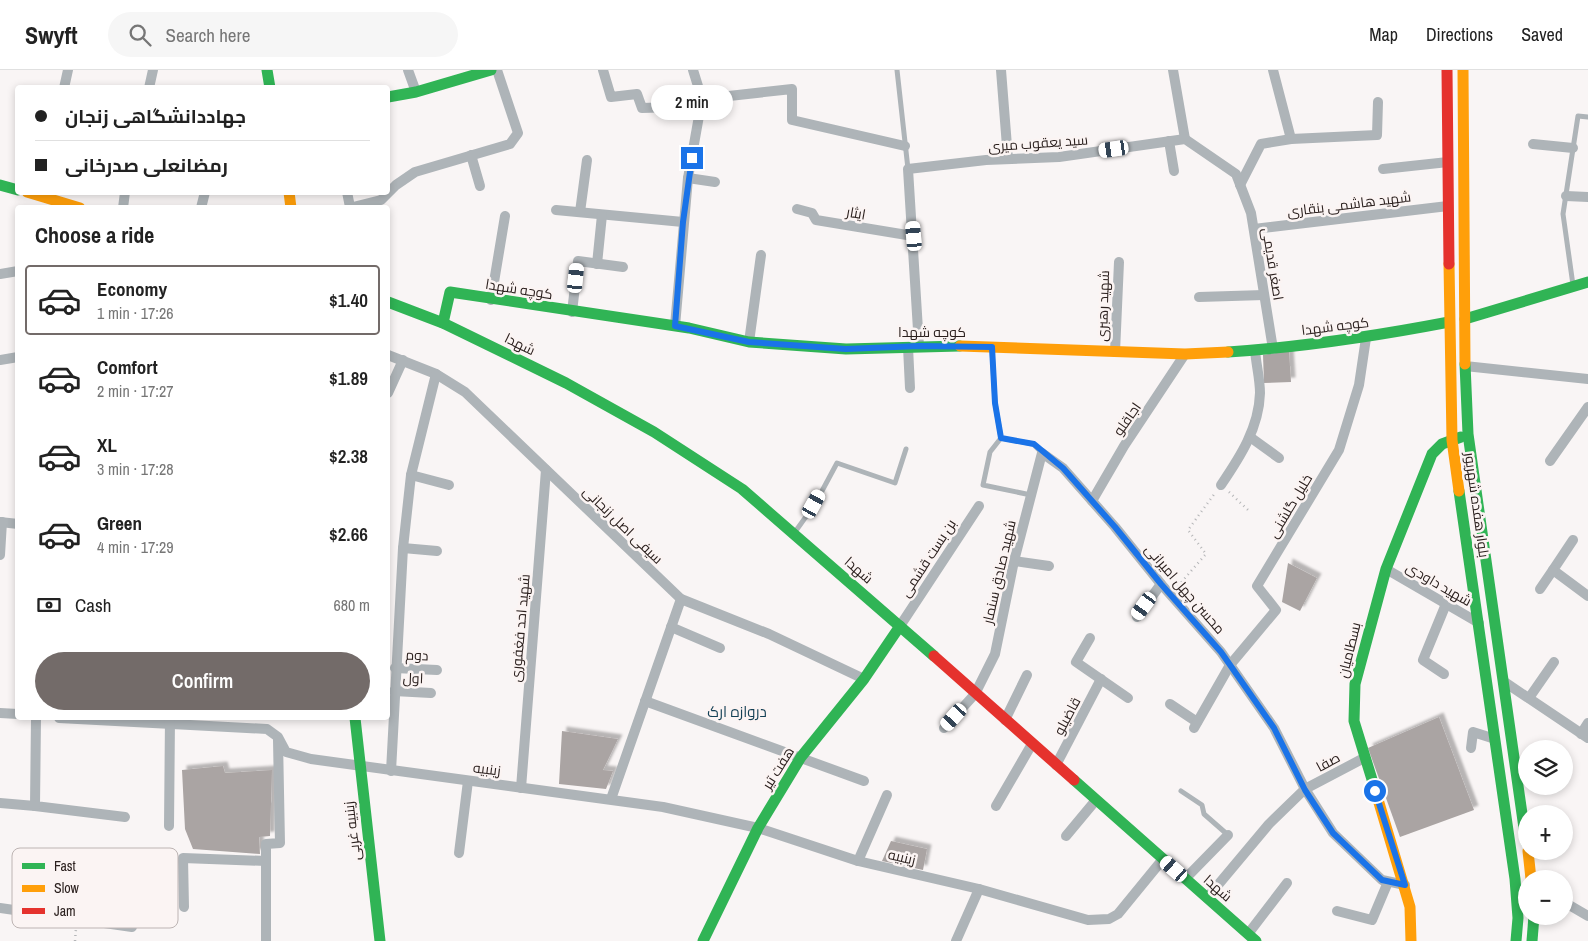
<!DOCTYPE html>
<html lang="en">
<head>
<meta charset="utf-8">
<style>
	:root { --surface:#fff; --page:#f6f6f6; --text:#222; --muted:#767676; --line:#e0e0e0; --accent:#736b69 }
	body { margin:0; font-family:"Archivo Narrow",Cairo,sans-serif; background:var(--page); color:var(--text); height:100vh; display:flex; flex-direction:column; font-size:19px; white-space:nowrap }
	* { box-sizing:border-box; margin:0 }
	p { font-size:16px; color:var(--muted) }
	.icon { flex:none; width:28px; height:28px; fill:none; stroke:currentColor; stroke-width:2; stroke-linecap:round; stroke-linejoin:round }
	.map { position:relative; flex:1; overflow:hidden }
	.side { position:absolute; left:15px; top:135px; width:375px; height:515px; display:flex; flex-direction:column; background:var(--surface); border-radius:5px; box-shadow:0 2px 8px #0003 }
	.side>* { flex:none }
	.banner { position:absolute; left:15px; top:15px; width:375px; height:110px; border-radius:5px; box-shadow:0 2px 8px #0003; display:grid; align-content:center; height:110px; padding:0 20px; background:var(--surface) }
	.controls { position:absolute; left:1518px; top:670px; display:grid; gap:10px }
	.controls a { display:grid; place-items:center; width:55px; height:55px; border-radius:50%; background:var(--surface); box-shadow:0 2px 8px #0003; font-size:25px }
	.end { position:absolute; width:22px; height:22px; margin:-11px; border:6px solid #1a73e8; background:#fff; box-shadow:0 0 0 2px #fff }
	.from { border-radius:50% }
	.bubble { position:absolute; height:35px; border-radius:18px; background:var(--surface); box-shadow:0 2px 8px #0003; font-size:16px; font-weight:600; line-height:35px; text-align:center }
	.car { position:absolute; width:15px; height:30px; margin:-15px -8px; border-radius:6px; box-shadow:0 0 4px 1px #0007; background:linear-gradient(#fff 24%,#345 0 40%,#fff 0 76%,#345 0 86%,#fff 0) }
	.banner b { display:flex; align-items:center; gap:18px; height:48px; font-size:19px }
	.banner b+b { border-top:1px solid var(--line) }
	.banner i { width:12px; height:12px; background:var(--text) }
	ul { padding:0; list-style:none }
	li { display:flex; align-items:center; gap:15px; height:70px; margin:0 10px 8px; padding:0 10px; border:2px solid transparent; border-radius:5px }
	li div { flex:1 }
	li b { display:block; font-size:19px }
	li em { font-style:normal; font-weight:600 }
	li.current { border-color:var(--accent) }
	li>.icon { width:45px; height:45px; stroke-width:1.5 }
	h2 { padding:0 20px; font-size:22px; line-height:60px }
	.pay { display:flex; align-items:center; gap:12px; height:55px; padding:0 20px; font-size:19px }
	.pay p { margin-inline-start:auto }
	.action { display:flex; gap:10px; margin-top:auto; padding:10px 20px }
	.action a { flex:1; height:58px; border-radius:30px; background:var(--accent); color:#fff; font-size:20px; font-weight:600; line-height:58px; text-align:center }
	header { display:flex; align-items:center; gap:30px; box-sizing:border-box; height:70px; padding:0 25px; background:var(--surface); border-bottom:1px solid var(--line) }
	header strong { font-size:24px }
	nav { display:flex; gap:28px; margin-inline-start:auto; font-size:18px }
	.search { width:350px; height:45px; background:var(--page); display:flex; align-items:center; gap:12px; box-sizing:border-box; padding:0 18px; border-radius:28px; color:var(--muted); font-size:19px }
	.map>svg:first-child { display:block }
	.building { fill:#aaa4a3; filter:url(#shadow) }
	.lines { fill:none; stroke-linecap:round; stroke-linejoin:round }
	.path { stroke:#b4b5b7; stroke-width:2.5; stroke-dasharray:1 4; stroke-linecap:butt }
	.lane { stroke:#aeb4b8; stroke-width:5 }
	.street { stroke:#aeb4b8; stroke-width:10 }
	.fast { stroke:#30b455; stroke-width:11 }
	.slow { stroke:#ff9f0a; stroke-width:11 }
	.jam { stroke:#e5322d; stroke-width:11 }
	.route { stroke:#1a73e8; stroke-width:6 }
	.labels { text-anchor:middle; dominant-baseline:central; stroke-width:5; stroke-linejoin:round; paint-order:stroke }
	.street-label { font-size:14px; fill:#2b201e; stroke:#fbf4f3 }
	.neighbourhood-label { font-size:15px; fill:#123f54; stroke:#fbf4f3 }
	.key { fill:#fbf4f3; stroke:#bdb4b3; stroke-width:1 }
	.key-label { font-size:14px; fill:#2b201e }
</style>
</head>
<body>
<header>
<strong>Swyft</strong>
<div class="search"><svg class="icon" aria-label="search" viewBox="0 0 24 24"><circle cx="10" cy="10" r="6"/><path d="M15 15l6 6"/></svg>Search here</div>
<nav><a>Map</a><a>Directions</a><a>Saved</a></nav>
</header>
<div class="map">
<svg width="1588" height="871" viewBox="0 0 1588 871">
	<defs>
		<filter id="shadow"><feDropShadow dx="4.5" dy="-4.5" stdDeviation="1" flood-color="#0004"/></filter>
	</defs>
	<rect width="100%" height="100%" fill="#f9f5f5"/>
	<g class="building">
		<polygon points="1289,281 1291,312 1264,313 1263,285"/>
		<polygon points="1288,493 1317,508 1300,541 1282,532"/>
		<polygon points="1439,647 1474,740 1400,767 1368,678"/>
		<polygon points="562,661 618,669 603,700 613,701 606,719 559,714"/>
		<polygon points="223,696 225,703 272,700 270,766 259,767 260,784 193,779 185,759 182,700"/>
		<polygon points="891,771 927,779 923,800 882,791"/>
	</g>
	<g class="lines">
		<g class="path">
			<polyline points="1229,422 1248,440"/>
			<polyline points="1178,516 1206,484 1188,460 1215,423"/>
			<polyline points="75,871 76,858"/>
		</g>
		<g class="lane">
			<polyline points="897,0 908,99"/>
			<polyline points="1573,215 1563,144 1578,46 1588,47"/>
			<polyline points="992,279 995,333 1001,368 1033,374 1042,383"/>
			<polyline points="1001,368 990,382 983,415 1031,425"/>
			<polyline points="795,462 815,434 837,393 895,413 906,379"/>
			<polyline points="1181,721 1202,735 1204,744 1228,765"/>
		</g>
		<g class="street">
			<polyline points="408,0 416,22"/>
			<polyline points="603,0 611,27 637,24 642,38 674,37"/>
			<polyline points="1001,0 1008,89"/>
			<polyline points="1173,0 1185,69"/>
			<polyline points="1273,0 1291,69"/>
			<polyline points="64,18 68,0"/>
			<polyline points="149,18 153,0"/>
			<polyline points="702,29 792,19 792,50 905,76"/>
			<polyline points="1169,71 1174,101"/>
			<polyline points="1533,74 1573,78"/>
			<polyline points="471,85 480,116"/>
			<polyline points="1383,99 1448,92"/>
			<polyline points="688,108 715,112"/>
			<polyline points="1240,115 1261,74 1291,69 1377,65 1378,32"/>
			<polyline points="347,122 350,137"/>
			<polyline points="1566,126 1588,127"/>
			<polyline points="123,138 125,122"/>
			<polyline points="201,138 205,122"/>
			<polyline points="349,138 381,130 396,115 415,102 510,74 518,63 497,0"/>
			<polyline points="797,139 812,143 816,150 913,166"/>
			<polyline points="556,140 683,152"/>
			<polyline points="580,142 587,90"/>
			<polyline points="1254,159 1448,136"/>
			<polyline points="597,194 602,145"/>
			<polyline points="0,204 18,201"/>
			<polyline points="1199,227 1264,225"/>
			<polyline points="491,230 505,146"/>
			<polyline points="572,242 578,191 623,197"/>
			<polyline points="675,256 688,108 702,29 693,0"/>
			<polyline points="749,272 761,185"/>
			<polyline points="919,276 908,99 986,90 1059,87 1185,69 1236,104 1251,143 1273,279"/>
			<polyline points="908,277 910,318"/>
			<polyline points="1115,282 1119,192"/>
			<polyline points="388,285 436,304 465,322 681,529 769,564 864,609"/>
			<polyline points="0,290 18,287"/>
			<polyline points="1465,296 1588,309"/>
			<polyline points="388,323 403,290"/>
			<polyline points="1250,367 1279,388"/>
			<polyline points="1550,391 1588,337"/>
			<polyline points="411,405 449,415"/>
			<path d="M1221,415C1240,387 1259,358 1260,323C1260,309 1256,294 1255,280"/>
			<polyline points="1092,431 1124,376 1185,284"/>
			<polyline points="0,452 18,454"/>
			<polyline points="1573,470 1553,500 1588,526"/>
			<polyline points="403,478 437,481"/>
			<polyline points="0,485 2,452"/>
			<polyline points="1014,491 1049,496"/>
			<polyline points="1386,499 1479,553"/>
			<polyline points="1540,519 1553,500"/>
			<polyline points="1137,547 1161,514"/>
			<polyline points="900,556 979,436"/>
			<polyline points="671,557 720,578"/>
			<polyline points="1090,568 1076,592 1128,628"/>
			<polyline points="395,598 437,600"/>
			<polyline points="1444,604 1423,590 1446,534"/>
			<polyline points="1503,611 1588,668"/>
			<polyline points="394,621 431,623"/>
			<polyline points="1529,628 1554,592"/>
			<polyline points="645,631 864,711"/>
			<polyline points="1170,634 1197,652"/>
			<polyline points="0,643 18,644"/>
			<polyline points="36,648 35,736 125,747"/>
			<polyline points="59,648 267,659 278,667 286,682 311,689 663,737 758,758 858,791 979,819 1088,850 1109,849 1118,844 1163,789"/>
			<polyline points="1005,650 1027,605"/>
			<polyline points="944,658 975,624 995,584 1014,491 1042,383 1063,398 1115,457 1161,514 1221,582 1274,658 1305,719 1333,763 1382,810 1405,815"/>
			<polyline points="1194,658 1230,595 1276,540 1257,516 1339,380 1359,315 1366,268"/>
			<polyline points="1581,664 1588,653"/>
			<polyline points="1471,678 1473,662 1495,669"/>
			<polyline points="1056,695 1101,609"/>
			<polyline points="391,701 403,478 411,405 436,304"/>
			<polyline points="521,718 546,400"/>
			<polyline points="611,729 681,529"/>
			<polyline points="0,733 35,736"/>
			<polyline points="996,736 1032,674"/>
			<polyline points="169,756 170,648"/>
			<polyline points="1066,766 1096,730"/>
			<polyline points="459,783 468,711"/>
			<polyline points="858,791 887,725"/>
			<polyline points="1185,809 1228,765"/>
			<polyline points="1207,828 1269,754 1305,719 1364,688"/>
			<polyline points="1564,832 1588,846"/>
			<polyline points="184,837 183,788 266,791"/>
			<polyline points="0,838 132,857"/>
			<polyline points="1337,841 1372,850 1388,812"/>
			<polyline points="1248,864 1287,813"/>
			<polyline points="266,871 266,774 280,773 278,670"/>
			<polyline points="956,871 979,819"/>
		</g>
		<g class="fast">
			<polyline points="267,0 270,18"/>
			<polyline points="388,27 416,22 491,0"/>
			<polyline points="0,115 18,120"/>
			<polyline points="388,232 443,253 566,313 654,362 742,419 934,586"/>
			<polyline points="1465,249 1588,212"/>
			<polyline points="443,253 450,222 689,258 749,272 846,279 960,276"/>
			<path d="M1228,282C1303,277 1376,266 1449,252"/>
			<polyline points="1465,294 1468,364 1526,772"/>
			<polyline points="1459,421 1515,809 1518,848 1516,871"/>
			<polyline points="355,648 380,871"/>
			<polyline points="1074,710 1256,871"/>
			<polyline points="1374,716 1354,651 1355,614 1386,499 1432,384 1442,374 1461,367"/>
			<polyline points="703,871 758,758 801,687 864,609 900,556"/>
			<polyline points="1532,871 1534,846"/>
		</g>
		<g class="slow">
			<polyline points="1463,0 1465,294"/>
			<polyline points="27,122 80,138"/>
			<polyline points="289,122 291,138"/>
			<polyline points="1449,194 1452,370 1459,421"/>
			<polyline points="960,276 1185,284 1228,282"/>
			<polyline points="1374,716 1410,837 1411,871"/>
			<polyline points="1528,781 1531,809"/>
		</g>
		<g class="jam">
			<polyline points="1447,0 1449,194"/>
			<polyline points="934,586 1074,710"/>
		</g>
	</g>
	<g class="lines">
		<polyline class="route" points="692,88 683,152 675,256 749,272 846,279 919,276 992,277 995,333 1001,368 1034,374 1063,398 1115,457 1161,514 1221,582 1274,658 1305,720 1333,763 1382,810 1405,815 1375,721"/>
	</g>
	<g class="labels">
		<g class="street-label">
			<text transform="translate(1038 73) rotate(-4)">سید یعقوب میری</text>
			<text transform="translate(1349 134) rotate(-7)">شهید هاشمی بنقاری</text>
			<text transform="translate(856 143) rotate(10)">ایثار</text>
			<text transform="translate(1273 194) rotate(81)">اصغر قدیمی</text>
			<text transform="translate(519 219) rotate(9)">کوچه شهدا</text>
			<text transform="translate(1103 236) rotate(-88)">شهید رهبری</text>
			<text transform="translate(1335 256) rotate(-7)">کوچه شهدا</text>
			<text x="932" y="262">کوچه شهدا</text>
			<text transform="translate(520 274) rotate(26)">شهدا</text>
			<text transform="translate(1127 349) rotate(-55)">اجاقلو</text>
			<text transform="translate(1477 435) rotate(82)">بلوار هفده شهریور</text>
			<text transform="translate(1290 436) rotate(-59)">خلیل گلشنی</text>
			<text transform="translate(623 455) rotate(44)">سیفی اصل زنجانی</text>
			<text transform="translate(928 488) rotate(-57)">بن بست قشمی</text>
			<text transform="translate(859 500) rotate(41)">شهدا</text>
			<text transform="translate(999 502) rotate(-77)">شهید صادق سنمار</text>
			<text transform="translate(1439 514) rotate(30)">شهید داودی</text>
			<text transform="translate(1185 519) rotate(49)">محسن چهل امیرانی</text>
			<text transform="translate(520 558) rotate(-85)">شهید احد فغفوری</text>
			<text transform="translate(1349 580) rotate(-76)">بسطامیان</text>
			<text transform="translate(417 585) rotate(3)">دوم</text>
			<text transform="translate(413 608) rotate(2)">اول</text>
			<text transform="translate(1067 646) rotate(-62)">قاضیلو</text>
			<text transform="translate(1328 692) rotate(-28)">صفا</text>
			<text transform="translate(778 698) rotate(-58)">هفت تیر</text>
			<text transform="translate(487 699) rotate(7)">زینبیه</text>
			<text transform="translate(352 761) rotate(-97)">زینبیه غربی</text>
			<text transform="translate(902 787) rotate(13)">زینبیه</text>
			<text transform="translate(1218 818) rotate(41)">شهدا</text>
		</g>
		<g class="neighbourhood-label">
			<text x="737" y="641">دروازه ارک</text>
		</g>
	</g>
	<rect x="12" y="778" width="166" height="80" rx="8" class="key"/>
	<rect x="22" y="793" width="23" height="6" fill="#30b455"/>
	<rect x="22" y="815" width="23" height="7" fill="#ff9f0a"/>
	<rect x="22" y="838" width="23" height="6" fill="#e5322d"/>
	<g class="key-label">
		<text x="54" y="801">Fast</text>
		<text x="54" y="823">Slow</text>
		<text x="54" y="846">Jam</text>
	</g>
</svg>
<div class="controls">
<a><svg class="icon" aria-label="layers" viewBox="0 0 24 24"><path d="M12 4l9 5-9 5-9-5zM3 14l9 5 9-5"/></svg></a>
<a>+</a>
<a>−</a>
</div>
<i class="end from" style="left:1375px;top:721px"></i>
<i class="end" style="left:692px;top:88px"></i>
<div class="bubble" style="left:651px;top:15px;width:82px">2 min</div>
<i class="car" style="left:1114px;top:79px;rotate:262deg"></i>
<i class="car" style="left:914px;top:166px;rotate:355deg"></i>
<i class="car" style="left:576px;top:208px;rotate:6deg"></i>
<i class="car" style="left:814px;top:434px;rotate:29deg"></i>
<i class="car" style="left:1144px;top:536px;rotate:216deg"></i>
<i class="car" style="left:954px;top:647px;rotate:222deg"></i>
<i class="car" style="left:1174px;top:799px;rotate:311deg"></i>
<div class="banner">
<b><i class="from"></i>جهاددانشگاهی زنجان</b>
<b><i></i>رمضانعلی صدرخانی</b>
</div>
<section class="side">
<h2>Choose a ride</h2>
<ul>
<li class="current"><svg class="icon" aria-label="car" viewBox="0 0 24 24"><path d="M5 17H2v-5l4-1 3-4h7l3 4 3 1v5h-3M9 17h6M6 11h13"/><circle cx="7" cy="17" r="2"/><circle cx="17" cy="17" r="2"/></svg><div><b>Economy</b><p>1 min · 17:26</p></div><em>$1.40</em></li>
<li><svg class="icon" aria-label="car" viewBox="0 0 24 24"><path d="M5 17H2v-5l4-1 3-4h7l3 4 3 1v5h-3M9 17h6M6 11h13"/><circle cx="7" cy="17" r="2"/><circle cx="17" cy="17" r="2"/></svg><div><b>Comfort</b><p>2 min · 17:27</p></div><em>$1.89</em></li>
<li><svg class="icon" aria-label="car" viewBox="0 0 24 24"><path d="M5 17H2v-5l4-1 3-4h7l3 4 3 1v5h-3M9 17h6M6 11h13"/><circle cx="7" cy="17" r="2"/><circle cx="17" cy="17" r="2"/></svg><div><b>XL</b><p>3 min · 17:28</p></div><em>$2.38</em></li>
<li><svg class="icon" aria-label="car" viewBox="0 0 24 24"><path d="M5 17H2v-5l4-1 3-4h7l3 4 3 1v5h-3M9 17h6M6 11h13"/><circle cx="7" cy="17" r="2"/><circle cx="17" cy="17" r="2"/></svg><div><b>Green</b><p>4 min · 17:29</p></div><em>$2.66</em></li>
</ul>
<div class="pay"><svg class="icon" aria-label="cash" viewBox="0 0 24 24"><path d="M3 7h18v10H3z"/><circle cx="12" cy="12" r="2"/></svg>Cash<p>680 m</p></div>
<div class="action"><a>Confirm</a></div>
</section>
</div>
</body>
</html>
